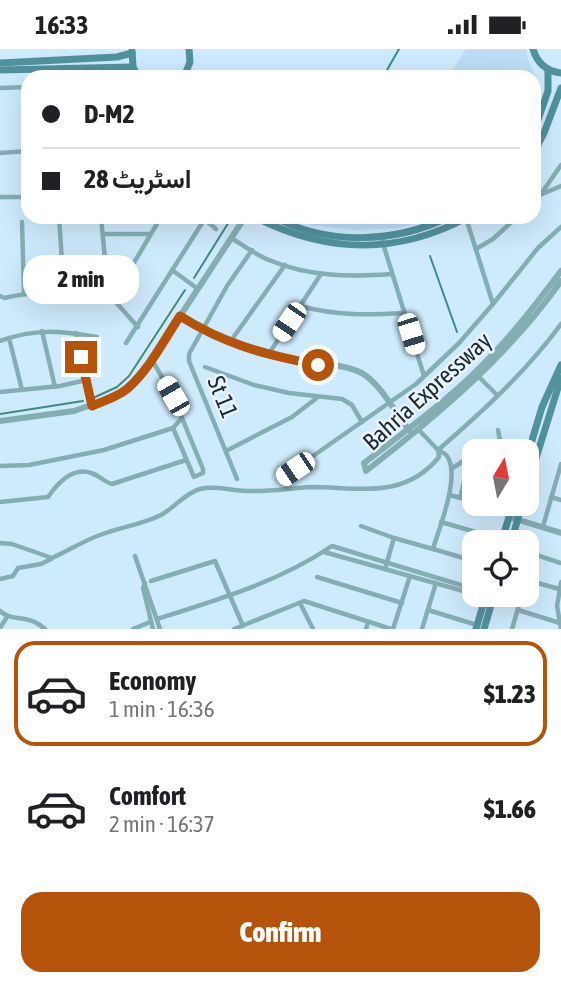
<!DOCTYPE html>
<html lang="en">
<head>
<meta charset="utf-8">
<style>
	:root { --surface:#fff; --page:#f2f2f2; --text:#202124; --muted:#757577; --line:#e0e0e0; --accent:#b45309 }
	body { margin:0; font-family:"Asap Condensed",Vazirmatn,sans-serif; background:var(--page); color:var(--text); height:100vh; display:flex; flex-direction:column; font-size:26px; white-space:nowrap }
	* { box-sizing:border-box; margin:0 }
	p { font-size:23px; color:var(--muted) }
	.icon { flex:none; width:38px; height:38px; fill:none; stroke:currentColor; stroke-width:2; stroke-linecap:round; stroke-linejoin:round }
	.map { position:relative; height:580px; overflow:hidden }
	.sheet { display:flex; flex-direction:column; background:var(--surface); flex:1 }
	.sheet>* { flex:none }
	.banner { position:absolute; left:21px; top:21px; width:520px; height:154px; border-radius:21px; box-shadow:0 7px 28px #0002; display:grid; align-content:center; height:154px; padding:0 21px; background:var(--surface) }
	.needle { width:46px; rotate:10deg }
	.controls { position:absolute; left:462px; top:390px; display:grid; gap:14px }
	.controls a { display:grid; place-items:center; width:77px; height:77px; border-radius:14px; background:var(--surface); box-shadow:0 7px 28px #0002; font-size:35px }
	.end { position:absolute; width:32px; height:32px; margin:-16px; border:9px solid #b45309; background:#fff; box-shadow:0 0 0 4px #fff }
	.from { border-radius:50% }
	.bubble { position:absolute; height:49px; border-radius:21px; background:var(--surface); box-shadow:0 7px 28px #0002; font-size:23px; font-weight:800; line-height:49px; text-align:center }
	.car { position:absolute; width:21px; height:42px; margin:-21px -10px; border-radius:9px; box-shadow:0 0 5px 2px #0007; background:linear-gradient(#fff 24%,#345 0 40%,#fff 0 76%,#345 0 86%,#fff 0) }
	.banner b { display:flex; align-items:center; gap:24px; height:66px; font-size:26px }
	.banner b+b { border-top:2px solid var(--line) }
	.banner i { width:18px; height:18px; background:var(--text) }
	ul { padding:12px 0 0; list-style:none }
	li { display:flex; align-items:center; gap:21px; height:105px; margin:0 14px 10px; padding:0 7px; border:4px solid transparent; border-radius:21px }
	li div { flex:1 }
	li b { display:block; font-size:26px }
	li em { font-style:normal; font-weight:800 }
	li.selected { border-color:var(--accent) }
	li>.icon { width:63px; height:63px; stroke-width:1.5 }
	.cta { display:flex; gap:14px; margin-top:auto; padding:14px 21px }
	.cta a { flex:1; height:80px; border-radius:21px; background:var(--accent); color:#fff; font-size:28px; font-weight:800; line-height:80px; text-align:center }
	.status { display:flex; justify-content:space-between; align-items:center; height:49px; padding:0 35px; background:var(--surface); direction:ltr }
	.status svg { height:19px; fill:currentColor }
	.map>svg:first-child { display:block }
	.built { fill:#bcddf5 }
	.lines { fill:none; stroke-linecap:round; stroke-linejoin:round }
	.stream { stroke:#408b7f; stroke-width:2 }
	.minor { stroke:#85aeb4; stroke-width:4.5 }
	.tertiary { stroke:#85aeb4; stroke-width:6 }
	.secondary { stroke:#51929c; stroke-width:7 }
	.route { stroke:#b45309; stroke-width:9 }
	.labels { text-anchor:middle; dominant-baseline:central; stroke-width:5; stroke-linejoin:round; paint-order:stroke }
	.street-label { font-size:24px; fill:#202a31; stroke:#e9f4fc }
</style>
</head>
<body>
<div class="status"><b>16:33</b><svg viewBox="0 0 49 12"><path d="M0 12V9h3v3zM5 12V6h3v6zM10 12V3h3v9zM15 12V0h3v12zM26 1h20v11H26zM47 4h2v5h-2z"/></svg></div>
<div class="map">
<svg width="561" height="580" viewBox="0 0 561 580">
	<rect width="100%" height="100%" fill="#ceeafd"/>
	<g class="built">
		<polygon points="466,0 526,0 528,11 540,37 540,46 534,64 534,28 448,28"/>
		<polygon points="293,168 433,168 398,179 357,181 311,176"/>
	</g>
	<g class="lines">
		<g class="stream">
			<polyline points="383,28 399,0"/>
			<polyline points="430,207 457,283"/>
			<polyline points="194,229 232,168"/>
			<polyline points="93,349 117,338 129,327 185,241"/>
			<polyline points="0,365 83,352"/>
		</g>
		<g class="minor">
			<polyline points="0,39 28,38"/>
			<polyline points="0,104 28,102"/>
			<polyline points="542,145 561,137"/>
			<polyline points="0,148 28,148"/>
			<polyline points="534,153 541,145 561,116"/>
			<polyline points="59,168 64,242"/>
			<polyline points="101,168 105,210 112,249 138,278"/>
			<polyline points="202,168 216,180"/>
			<polyline points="466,169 493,255 538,199 561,178"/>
			<polyline points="22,173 24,244"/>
			<polyline points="103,185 150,185"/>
			<polyline points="381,188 424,327"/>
			<path d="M231,189C243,196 256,206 269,211C309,228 350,228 392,225"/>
			<polyline points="476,200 493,190 517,168"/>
			<polyline points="172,221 198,240"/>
			<polyline points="119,239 161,168"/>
			<path d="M0,247L5,249C40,240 75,247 110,241"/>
			<path d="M300,257C338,267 367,266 405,264"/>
			<polyline points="42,282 55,338"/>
			<polyline points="76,284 91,355"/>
			<polyline points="9,289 22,341"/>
			<path d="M0,292C36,279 60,282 97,288"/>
			<polyline points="230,293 285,216"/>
			<polyline points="126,294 204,171"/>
			<polyline points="268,306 321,225"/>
			<polyline points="152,311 173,347 203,420 203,424 194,428 173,379"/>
			<polyline points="205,318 254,336 289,344 342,350 352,356 362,373"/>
			<polyline points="478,327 497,346"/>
			<polyline points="0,343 60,337 86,331"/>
			<polyline points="498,381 502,402"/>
			<polyline points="226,402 292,368 318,348"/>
			<polyline points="0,417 29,416 104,401 173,379 182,369"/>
			<polyline points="451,420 468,409"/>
			<polyline points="237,430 189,312 189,305 227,237 252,201"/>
			<polyline points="280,430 416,335 459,294 493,255"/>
			<polyline points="449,446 474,452"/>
			<polyline points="551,448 561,451"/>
			<polyline points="460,449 470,410 468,409"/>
			<path d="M0,453L48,448C57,435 72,417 91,424C99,426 104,433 112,435L186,411"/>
			<polyline points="484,455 500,460"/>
			<polyline points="441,473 493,488"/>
			<polyline points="544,474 561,415"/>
			<polyline points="361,477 394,489"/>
			<path d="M0,494L12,495L52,509C68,502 83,492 100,486C120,478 141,476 161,466C174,459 185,444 200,440C216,436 231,442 247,442C269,443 290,439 311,438C359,438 404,451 439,408L438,401L418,380"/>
			<polyline points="433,500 474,512"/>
			<polyline points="324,503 474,545"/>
			<polyline points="527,503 561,514"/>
			<polyline points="135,507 160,580"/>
			<path d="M385,520L394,489L433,500C439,479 461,427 447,407C445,404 441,403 438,401C482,363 527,322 561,275"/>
			<polyline points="317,528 402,554"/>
			<polyline points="0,530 13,527 18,519 41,515 51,510"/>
			<polyline points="527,530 534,505"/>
			<polyline points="527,531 559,540"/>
			<polyline points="151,532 215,512 243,577"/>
			<polyline points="145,534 143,539 153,580"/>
			<polyline points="300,554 313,580"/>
			<polyline points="428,561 477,576"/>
			<polyline points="518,561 560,574"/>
			<path d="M0,562C14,574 28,564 45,580"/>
			<path d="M157,570C217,551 279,533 332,497L474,540"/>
			<polyline points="0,579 7,568"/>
			<polyline points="133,580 150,573"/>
			<polyline points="234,580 304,552 391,580"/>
			<polyline points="366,580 368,573"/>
			<polyline points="393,580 410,527"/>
			<polyline points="422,580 436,534"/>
			<polyline points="512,580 522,546"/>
			<polyline points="561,580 557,557 561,533"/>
		</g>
		<g class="tertiary">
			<path d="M561,222C539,251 517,280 492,306C454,347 408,380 364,414L366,422C438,366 508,307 561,232"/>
			<path d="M180,267C210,287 244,302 280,309C302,313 348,314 365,326C383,339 395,364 409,381"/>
			<polyline points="0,372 74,362 114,348 129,338 152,310 245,168"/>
			<polyline points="509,468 561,484"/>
		</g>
		<g class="secondary">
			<path d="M533,0C537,14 546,22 561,24"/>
			<polyline points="132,2 133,18 138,28"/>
			<polyline points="0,14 117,8 132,4"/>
			<polyline points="0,21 133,18"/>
			<polyline points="184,28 190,13 189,0"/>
			<polyline points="534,82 548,42 548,20"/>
			<polyline points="534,103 544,84 561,39"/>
			<path d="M255,168C326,204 396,207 468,168"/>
			<path d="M274,168C328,197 395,194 449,168"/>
			<polyline points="527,408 542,358 561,316"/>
			<polyline points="527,438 561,329"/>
			<polyline points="501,494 513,455"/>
			<polyline points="511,494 522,455"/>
			<polyline points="476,580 486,546"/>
			<polyline points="484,580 494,546"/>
		</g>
	</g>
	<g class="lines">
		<path class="route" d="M81,308L92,357C104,352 117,348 127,340C149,321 164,291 180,267C224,295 266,306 318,316"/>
	</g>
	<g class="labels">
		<g class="street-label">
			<text transform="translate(427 342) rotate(-42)">Bahria Expressway</text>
			<text transform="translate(223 348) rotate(68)">St 11</text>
		</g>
	</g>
</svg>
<div class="controls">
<a><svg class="needle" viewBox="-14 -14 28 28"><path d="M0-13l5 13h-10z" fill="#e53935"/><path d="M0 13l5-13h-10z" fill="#757577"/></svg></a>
<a><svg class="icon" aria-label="locate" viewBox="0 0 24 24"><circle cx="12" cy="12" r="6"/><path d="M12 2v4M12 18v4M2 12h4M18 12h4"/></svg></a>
</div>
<i class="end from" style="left:318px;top:316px"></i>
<i class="end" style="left:81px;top:308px"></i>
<div class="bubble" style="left:23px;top:206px;width:116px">2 min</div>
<i class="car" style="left:289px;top:273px;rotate:214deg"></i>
<i class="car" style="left:411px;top:285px;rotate:163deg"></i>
<i class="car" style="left:173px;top:347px;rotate:330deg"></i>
<i class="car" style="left:295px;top:420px;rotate:236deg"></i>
<div class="banner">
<b><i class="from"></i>D-M2</b>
<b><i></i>اسٹریٹ 28</b>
</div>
</div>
<section class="sheet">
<ul>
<li class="selected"><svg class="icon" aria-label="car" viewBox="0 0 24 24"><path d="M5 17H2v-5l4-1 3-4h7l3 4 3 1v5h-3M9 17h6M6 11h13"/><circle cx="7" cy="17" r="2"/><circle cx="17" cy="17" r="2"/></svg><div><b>Economy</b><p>1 min · 16:36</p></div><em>$1.23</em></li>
<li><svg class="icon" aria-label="car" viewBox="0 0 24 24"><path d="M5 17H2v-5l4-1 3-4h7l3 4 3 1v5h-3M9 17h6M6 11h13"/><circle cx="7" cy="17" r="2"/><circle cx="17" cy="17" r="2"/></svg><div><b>Comfort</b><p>2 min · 16:37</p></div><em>$1.66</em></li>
</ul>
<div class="cta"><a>Confirm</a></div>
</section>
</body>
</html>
